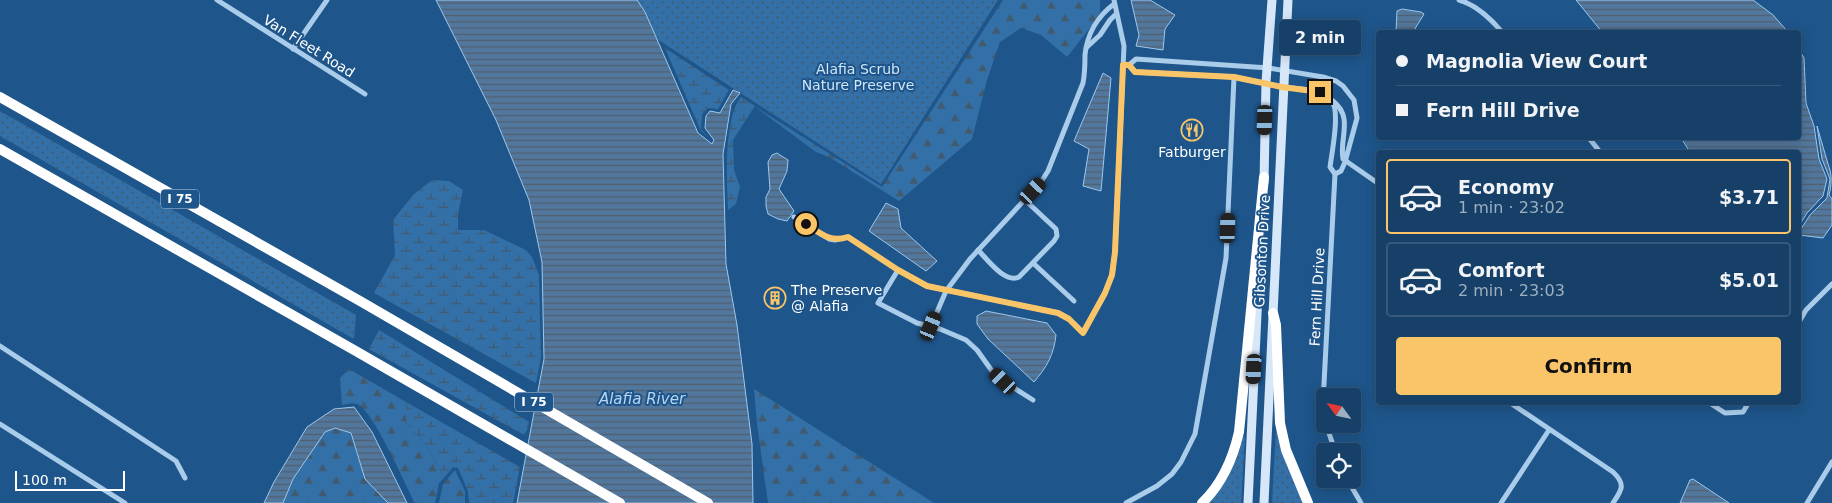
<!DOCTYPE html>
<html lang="en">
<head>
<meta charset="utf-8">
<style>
	:root { --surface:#164068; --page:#234b71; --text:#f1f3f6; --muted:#9eafc0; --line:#35597c; --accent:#fac569 }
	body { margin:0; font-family:"DejaVu Sans",sans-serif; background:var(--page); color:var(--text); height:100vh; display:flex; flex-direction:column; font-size:19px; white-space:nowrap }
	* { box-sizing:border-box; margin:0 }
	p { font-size:16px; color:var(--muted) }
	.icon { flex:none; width:28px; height:28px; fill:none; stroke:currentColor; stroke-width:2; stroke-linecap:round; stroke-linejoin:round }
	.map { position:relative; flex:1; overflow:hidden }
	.panel { position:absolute; left:1376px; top:150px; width:425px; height:255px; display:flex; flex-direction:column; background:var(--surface); border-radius:5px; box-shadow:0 2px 12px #0003,0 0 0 1px var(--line) }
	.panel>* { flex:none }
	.top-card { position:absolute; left:1376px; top:30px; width:425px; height:110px; border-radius:5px; box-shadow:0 2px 12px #0003,0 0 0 1px var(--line); display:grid; align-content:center; height:110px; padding:0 20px; background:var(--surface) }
	.needle { width:32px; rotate:303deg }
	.tools { position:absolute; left:1316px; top:388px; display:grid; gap:10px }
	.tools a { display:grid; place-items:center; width:45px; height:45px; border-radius:5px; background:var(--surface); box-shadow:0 2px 12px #0003,0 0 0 1px var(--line); font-size:25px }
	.scale { position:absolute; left:15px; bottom:12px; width:110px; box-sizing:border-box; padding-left:5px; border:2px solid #fff; border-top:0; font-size:14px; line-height:18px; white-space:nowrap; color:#fff; -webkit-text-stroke:4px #1e558a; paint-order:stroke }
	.end { position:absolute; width:22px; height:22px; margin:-11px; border:6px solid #fac569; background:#111; box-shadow:0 0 0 2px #111 }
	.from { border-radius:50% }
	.bubble { position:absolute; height:35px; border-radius:5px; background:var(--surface); box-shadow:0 2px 12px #0003,0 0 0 1px var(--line); font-size:16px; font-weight:700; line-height:35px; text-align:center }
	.car { position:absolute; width:15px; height:30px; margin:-15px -8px; border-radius:6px; box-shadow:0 0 4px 1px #0007; background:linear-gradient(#222 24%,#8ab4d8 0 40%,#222 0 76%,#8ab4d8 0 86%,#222 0) }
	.top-card b { display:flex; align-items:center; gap:18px; height:48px; font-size:19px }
	.top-card b+b { border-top:1px solid var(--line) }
	.top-card i { width:12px; height:12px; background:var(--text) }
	ul { padding:9px 0 0; list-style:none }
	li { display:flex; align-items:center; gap:15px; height:75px; margin:0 10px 8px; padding:0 10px; border:2px solid var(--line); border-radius:5px }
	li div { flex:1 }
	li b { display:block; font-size:19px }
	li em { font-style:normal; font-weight:700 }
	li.active { border-color:var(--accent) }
	li>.icon { width:45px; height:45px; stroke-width:1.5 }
	.primary-button { display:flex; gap:10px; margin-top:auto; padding:10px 20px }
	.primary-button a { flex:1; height:58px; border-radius:5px; background:var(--accent); color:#111; font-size:20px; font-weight:700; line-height:58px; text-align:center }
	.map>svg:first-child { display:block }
	.grass { fill:url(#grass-dots) }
	.forest { fill:url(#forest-firs) }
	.wetland { fill:url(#wetland-marsh) }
	.water { fill:url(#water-rules); stroke:#9dc8ed }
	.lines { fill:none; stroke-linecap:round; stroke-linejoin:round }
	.minor { stroke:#aacceb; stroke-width:5 }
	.secondary { stroke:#d6e7f9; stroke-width:9 }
	.motorway { stroke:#fff; stroke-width:10 }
	.route { stroke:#fac569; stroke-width:6 }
	.labels { text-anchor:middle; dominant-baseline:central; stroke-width:4; stroke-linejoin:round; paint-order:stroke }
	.shield { fill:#1e558a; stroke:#bcccdc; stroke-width:1 }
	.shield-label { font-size:12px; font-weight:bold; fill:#fff }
	.street-label { font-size:14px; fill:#fff; stroke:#1e558a }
	.park-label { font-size:14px; fill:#cfe5f8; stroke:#1e558a }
	.poi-label { font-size:14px; fill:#fff; stroke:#1e558a }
	.water-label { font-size:15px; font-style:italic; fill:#b6d6f3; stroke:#1e558a }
</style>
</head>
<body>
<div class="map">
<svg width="1832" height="503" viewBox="0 0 1832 503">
	<defs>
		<pattern id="grass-dots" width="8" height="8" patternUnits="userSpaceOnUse" patternTransform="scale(1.25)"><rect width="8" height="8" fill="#3270a7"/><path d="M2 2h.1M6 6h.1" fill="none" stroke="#425a70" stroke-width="1.8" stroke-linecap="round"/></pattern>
		<pattern id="forest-firs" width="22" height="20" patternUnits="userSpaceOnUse" patternTransform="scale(1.25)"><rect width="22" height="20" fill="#3270a7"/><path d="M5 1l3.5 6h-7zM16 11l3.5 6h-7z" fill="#425a70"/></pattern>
		<pattern id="wetland-marsh" width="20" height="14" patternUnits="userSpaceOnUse" patternTransform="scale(1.25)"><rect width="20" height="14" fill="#3270a7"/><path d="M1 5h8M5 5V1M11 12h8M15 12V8" fill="none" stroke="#425a70"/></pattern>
		<pattern id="water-rules" width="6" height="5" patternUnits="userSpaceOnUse" patternTransform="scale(1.25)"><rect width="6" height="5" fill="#52779d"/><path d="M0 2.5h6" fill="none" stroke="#4f5f70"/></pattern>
	</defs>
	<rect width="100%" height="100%" fill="#1e558a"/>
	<g class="grass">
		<polygon points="637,0 998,0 881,184 657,39 645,12"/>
		<polygon points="0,111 356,315 354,339 0,136"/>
		<polygon points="1276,431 1277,431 1305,503 1272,503"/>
		<polygon points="1242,435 1245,438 1241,503 1208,503"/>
	</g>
	<g class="forest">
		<polygon points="1003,0 1100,0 1100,15 1067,57 1041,35 1021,28 1000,42 987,80 972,139 899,201 829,157 816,152 754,106 882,187"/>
		<path d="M349,369L406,402V423L422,440L445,477L439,483L435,503H415C406,486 372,408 357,404C353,402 346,404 342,405L340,378Z"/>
		<polygon points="754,389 934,503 768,503 757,424"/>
		<polygon points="335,428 350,433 365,479 388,503 283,503 293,479 325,432"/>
		<polygon points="455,470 465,491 465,503 439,503 443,484"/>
	</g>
	<g class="wetland">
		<polygon points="665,48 729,90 718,109 708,108 702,114 701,129 707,136 701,131"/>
		<path d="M741,97L755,106L733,140L734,170L740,187L736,204L728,210C727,182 723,119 741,97Z"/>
		<polygon points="432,180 449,181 463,190 458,214 458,230 484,230 526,250 532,257 539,275 541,358 536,383 374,293 395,255 393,220 413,195"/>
		<polygon points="379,330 529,422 527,430 524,435 369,349"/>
		<polygon points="406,402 520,467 513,503 469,503 468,491 458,468 453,467 445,477 422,440 406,423"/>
	</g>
	<g class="water">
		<polygon points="436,0 637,0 645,12 698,133 712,144 714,140 705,128 706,116 710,111 720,113 733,90 740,93 731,104 723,154 726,264 737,325 752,444 753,503 517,503 544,359 542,262 529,200 496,120"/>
		<polygon points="1131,0 1150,0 1175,15 1165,29 1163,50 1136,46 1139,35"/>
		<polygon points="1576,0 1753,0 1773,15 1788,32 1602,32"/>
		<polygon points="1402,9 1421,12 1424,14 1413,32 1396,32 1397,11"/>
		<polygon points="1799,50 1804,58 1806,103 1814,126 1819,159 1827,179 1823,196 1807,213 1799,226 1799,152 1690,152 1681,138 1799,138"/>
		<polygon points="1103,73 1111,78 1101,191 1083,186 1089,149 1074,141"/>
		<path d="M1817,126L1828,164C1832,173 1832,185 1829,195L1832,199V225L1823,238L1799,235V232L1810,215L1827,198L1830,179L1822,159Z"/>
		<polygon points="777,153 788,160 787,171 779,189 794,211 787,221 778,219 768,214 766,206 766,197 770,189 768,162 772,155"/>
		<polygon points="886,203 898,209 901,228 937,261 926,271 869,231"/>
		<path d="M986,311L1047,323L1056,335C1054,354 1047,367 1034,382L988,339L977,324V316Z"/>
		<polygon points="354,407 372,432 407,503 388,503 365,479 351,433 335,428 325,432 293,479 283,503 264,503 274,482 307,427 334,409"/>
		<polygon points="1693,479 1729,503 1680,503 1690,480"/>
	</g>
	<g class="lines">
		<g class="minor">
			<polyline points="217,0 365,94"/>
			<path d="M1459,0C1477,5 1491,19 1502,32"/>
			<polyline points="1087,47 1100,35 1110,20 1116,14"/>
			<polyline points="293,49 327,0"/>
			<polyline points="1126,65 1129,65 1136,59 1269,68 1323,77 1336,81 1343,86 1354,100 1357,118 1345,162 1341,171 1335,174"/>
			<path d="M1129,65L1135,72L1234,77L1282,87L1320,91C1324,93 1329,96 1332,101C1340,112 1332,152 1330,167L1335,174L1323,403L1325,421"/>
			<path d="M1333,101C1354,118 1339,138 1343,159L1379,184"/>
			<polyline points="1589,138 1600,152"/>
			<polyline points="794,217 829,239 835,240 848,237 898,270 927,286 1058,313 1069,319 1083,333 1105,293 1112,275 1115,252 1124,46 1114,0"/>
			<path d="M978,250C987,259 1005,284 1019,277L1054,241L1057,236L1056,229L1025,200"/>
			<polyline points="1033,263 1074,301"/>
			<polyline points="898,270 878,303 917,323 940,329 966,340 977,350 992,371 1003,381 1033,400"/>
			<polyline points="1799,322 1806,310 1832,284"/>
			<path d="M931,326L946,291L970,259L1041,182L1048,171L1083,83C1085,73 1085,64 1085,55C1087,34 1098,16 1114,4"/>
			<polyline points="0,346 176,461 185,478"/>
			<path d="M1509,402L1613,472C1626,484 1622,490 1613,503"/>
			<polyline points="1708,402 1725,413 1743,412 1749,402"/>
			<polyline points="0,424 125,503"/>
			<polyline points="1326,424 1335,451"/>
			<polyline points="1347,479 1361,503"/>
			<polyline points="1126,503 1157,486 1172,474 1181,462 1195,434 1226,258 1234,77"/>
			<polyline points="1501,503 1549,430"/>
			<polyline points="1807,503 1832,462"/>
		</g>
		<g class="secondary">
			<polyline points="1264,182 1266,82 1272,0"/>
			<polyline points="1248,503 1259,272"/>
			<polyline points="1264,503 1288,0"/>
		</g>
		<g class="motorway">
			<polyline points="0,97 360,301 708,503"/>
			<polyline points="0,149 354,350 620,503"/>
			<polyline points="1273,313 1276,325 1280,423 1286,450 1308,503"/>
			<path d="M1202,503C1222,484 1233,458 1239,432L1264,177"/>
		</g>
	</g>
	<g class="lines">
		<path class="route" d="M806,224C820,233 830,243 848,237L898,270L927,286L1058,313L1069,319L1083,333L1105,293L1112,275L1115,252L1123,65H1129L1135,72L1234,77L1282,87L1320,92"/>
	</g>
	<defs>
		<g id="restaurant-ring" transform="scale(1.125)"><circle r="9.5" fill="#1e558a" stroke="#fac569" stroke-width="1.5"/><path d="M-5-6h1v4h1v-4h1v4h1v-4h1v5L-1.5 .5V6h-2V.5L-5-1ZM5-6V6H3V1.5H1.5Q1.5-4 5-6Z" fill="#fac569"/></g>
		<g id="building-ring" transform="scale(1.125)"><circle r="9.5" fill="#1e558a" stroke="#fac569" stroke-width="1.5"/><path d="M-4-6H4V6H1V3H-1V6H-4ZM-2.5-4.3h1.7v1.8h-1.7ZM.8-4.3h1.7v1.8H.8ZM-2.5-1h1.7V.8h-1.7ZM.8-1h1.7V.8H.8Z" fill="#fac569"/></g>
	</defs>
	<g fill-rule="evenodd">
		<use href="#restaurant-ring" x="1192" y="130"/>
		<use href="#building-ring" x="775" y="298"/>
	</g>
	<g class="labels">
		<g class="shield">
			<rect x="161" y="189.5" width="38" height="19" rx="4"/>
			<rect x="515" y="392.5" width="38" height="19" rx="4"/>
		</g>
		<g class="shield-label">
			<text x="180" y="199">I 75</text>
			<text x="534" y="402">I 75</text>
		</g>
		<g class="street-label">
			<text transform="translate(309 46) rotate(32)">Van Fleet Road</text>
			<text transform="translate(1262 251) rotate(-87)">Gibsonton Drive</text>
			<text transform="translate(1317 297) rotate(-87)">Fern Hill Drive</text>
		</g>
		<g class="park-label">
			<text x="858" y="69">Alafia Scrub<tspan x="858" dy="16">Nature Preserve</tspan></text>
		</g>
		<g class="poi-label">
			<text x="1192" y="152">Fatburger</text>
			<text x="791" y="290" text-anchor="start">The Preserve<tspan x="791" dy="16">@ Alafia</tspan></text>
		</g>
		<g class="water-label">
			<text x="642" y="399">Alafia River</text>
		</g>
	</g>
</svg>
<div class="tools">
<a><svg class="needle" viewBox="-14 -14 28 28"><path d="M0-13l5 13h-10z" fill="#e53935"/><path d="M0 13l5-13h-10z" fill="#9eafc0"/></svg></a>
<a><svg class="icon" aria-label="locate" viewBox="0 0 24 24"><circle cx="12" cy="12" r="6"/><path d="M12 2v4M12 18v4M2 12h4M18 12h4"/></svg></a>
</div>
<div class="scale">100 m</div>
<i class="end from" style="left:806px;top:224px"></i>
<i class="end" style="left:1320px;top:92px"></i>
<div class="bubble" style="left:1279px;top:20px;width:82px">2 min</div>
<i class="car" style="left:1265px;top:120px;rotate:182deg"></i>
<i class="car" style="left:1033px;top:191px;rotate:43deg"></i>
<i class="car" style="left:1228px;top:228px;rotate:2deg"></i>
<i class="car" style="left:931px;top:326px;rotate:23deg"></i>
<i class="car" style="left:1254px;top:369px;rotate:183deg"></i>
<i class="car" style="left:1003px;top:381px;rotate:314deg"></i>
<div class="top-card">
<b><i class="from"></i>Magnolia View Court</b>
<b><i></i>Fern Hill Drive</b>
</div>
<section class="panel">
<ul>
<li class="active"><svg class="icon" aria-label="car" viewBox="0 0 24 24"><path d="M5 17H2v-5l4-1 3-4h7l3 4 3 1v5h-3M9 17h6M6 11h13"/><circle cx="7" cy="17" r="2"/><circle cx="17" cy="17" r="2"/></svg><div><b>Economy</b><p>1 min · 23:02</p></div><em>$3.71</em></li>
<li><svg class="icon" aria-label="car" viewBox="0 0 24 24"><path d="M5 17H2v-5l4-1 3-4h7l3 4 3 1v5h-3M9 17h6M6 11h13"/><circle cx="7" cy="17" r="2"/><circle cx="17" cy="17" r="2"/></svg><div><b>Comfort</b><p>2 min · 23:03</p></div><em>$5.01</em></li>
</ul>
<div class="primary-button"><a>Confirm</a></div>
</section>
</div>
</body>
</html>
